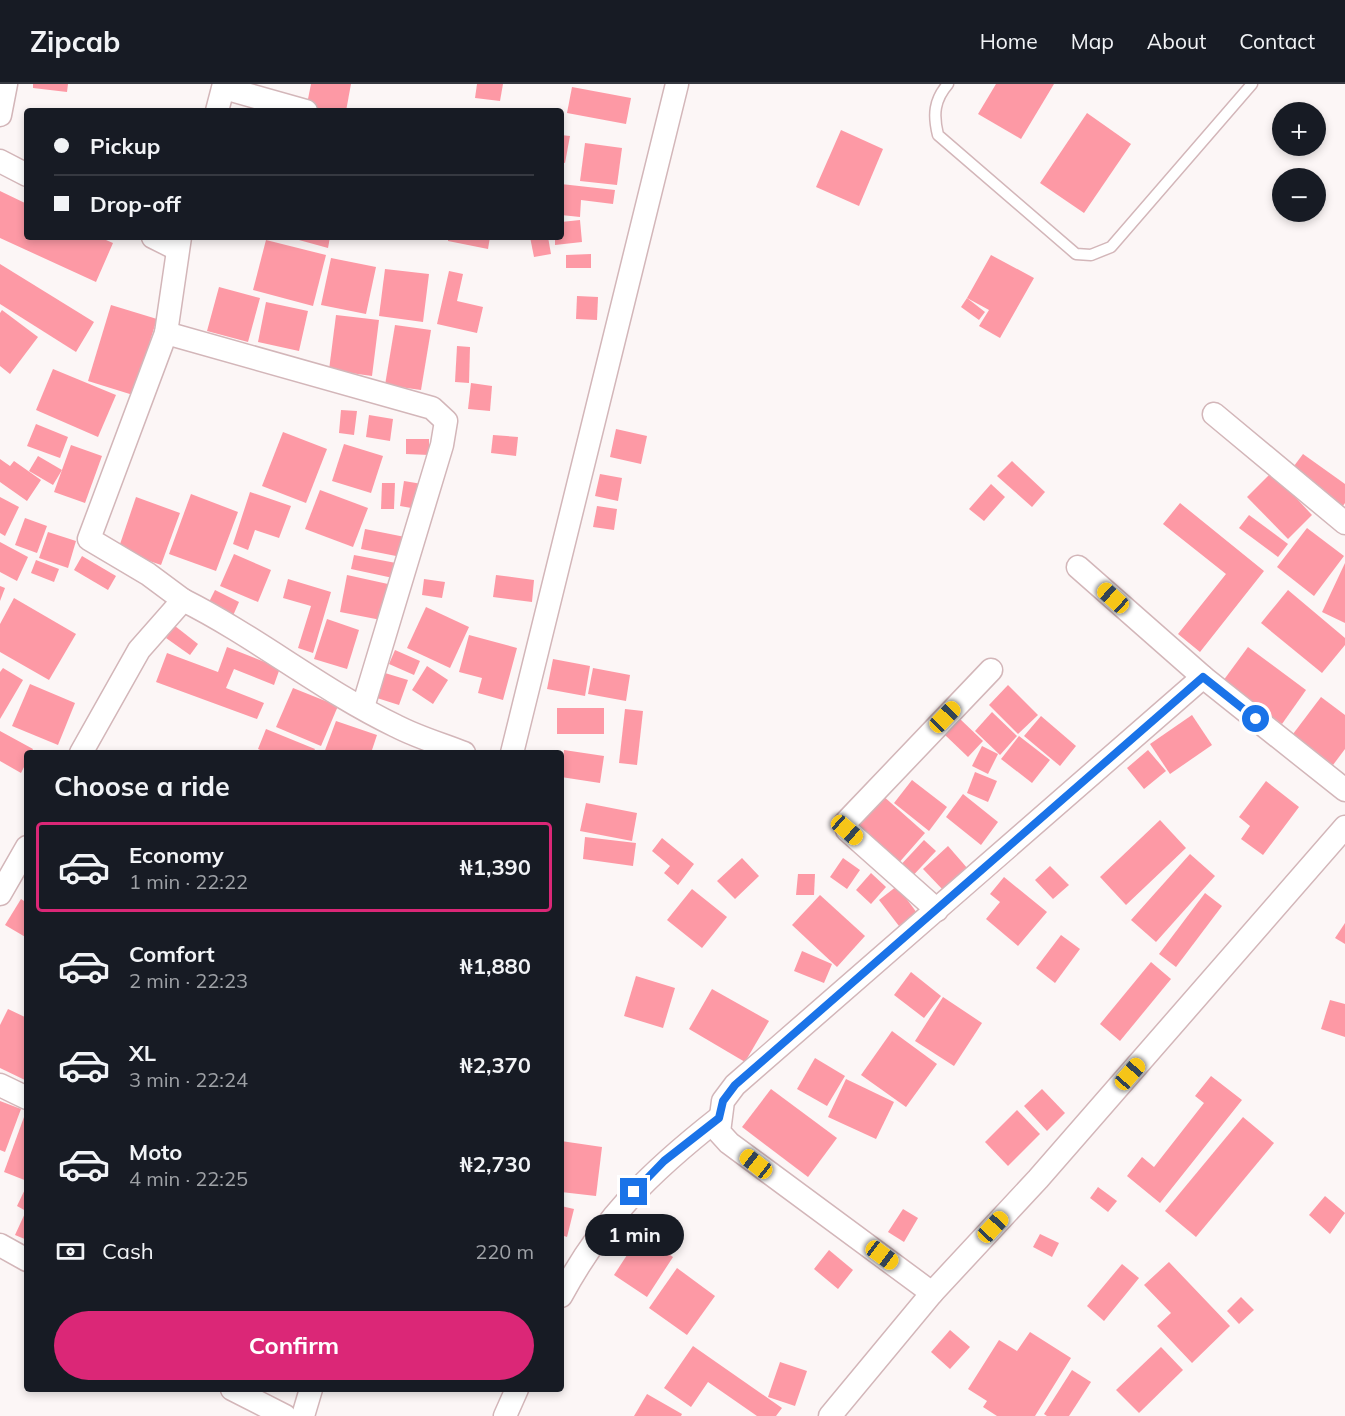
<!DOCTYPE html>
<html lang="en">
<head>
<meta charset="utf-8">
<style>
	:root { --surface:#171b24; --page:#20242c; --text:#f1f3f6; --muted:#9ea1a6; --line:#363941; --accent:#db2777 }
	body { margin:0; font-family:Mulish,sans-serif; background:var(--page); color:var(--text); height:100vh; display:flex; flex-direction:column; font-size:22px; white-space:nowrap }
	* { box-sizing:border-box; margin:0 }
	p { font-size:20px; color:var(--muted) }
	.icon { flex:none; width:33px; height:33px; fill:none; stroke:currentColor; stroke-width:2; stroke-linecap:round; stroke-linejoin:round }
	.map { position:relative; flex:1; overflow:hidden }
	.sheet { position:absolute; left:24px; top:666px; width:540px; height:642px; display:flex; flex-direction:column; background:var(--surface); border-radius:6px; box-shadow:0 3px 9px #0003 }
	.sheet>* { flex:none }
	.hud { position:absolute; left:24px; top:24px; width:540px; height:132px; border-radius:6px; box-shadow:0 3px 9px #0003; display:grid; align-content:center; height:132px; padding:0 30px; background:var(--surface) }
	.controls { position:absolute; left:1272px; top:18px; display:grid; gap:12px }
	.controls a { display:grid; place-items:center; width:54px; height:54px; border-radius:50%; background:var(--surface); box-shadow:0 3px 9px #0003; font-size:30px }
	.end { position:absolute; width:27px; height:27px; margin:-14px; border:8px solid #1a73e8; background:#fff; box-shadow:0 0 0 3px #fff }
	.from { border-radius:50% }
	.bubble { position:absolute; height:42px; border-radius:21px; background:var(--surface); box-shadow:0 3px 9px #0003; font-size:20px; font-weight:700; line-height:42px; text-align:center }
	.car { position:absolute; width:18px; height:36px; margin:-18px -9px; border-radius:8px; box-shadow:0 0 4px 2px #0007; background:linear-gradient(#f5c518 24%,#345 0 40%,#f5c518 0 76%,#345 0 86%,#f5c518 0) }
	.hud b { display:flex; align-items:center; gap:21px; height:57px; font-size:22px }
	.hud b+b { border-top:2px solid var(--line) }
	.hud i { width:15px; height:15px; background:var(--text) }
	ul { padding:0; list-style:none }
	li { display:flex; align-items:center; gap:18px; height:90px; margin:0 12px 9px; padding:0 18px; border:3px solid transparent; border-radius:6px }
	li div { flex:1 }
	li b { display:block; font-size:22px }
	li em { font-style:normal; font-weight:700 }
	li.on { border-color:var(--accent) }
	li>.icon { width:54px; height:54px; stroke-width:1.5 }
	h2 { padding:0 30px; font-size:27px; line-height:72px }
	.pay { display:flex; align-items:center; gap:15px; height:66px; padding:0 30px; font-size:22px }
	.pay p { margin-inline-start:auto }
	.action { display:flex; gap:12px; margin-top:auto; padding:12px 30px }
	.action a { flex:1; height:69px; border-radius:36px; background:var(--accent); color:#fff; font-size:24px; font-weight:700; line-height:69px; text-align:center }
	header { display:flex; align-items:center; gap:36px; box-sizing:border-box; height:84px; padding:0 30px; background:var(--surface); border-bottom:2px solid var(--line) }
	header strong { font-size:28px }
	nav { display:flex; gap:33px; margin-inline-start:auto; font-size:21px }
	.map>svg:first-child { display:block }
	.building { fill:#fd99a5 }
	.lines { fill:none; stroke-linecap:round; stroke-linejoin:round }
	.service-casing { stroke:#d3b6b9; stroke-width:13 }
	.minor-casing { stroke:#d3b6b9; stroke-width:25 }
	.service { stroke:#fff; stroke-width:10 }
	.minor { stroke:#fff; stroke-width:22 }
	.route { stroke:#1a73e8; stroke-width:8 }
</style>
</head>
<body>
<header>
<strong>Zipcab</strong>
<nav><a>Home</a><a>Map</a><a>About</a><a>Contact</a></nav>
</header>
<div class="map">
<svg width="1345" height="1332" viewBox="0 0 1345 1332">
	<rect width="100%" height="100%" fill="#fcf6f6"/>
	<g class="building">
		<polygon points="33,0 68,0 67,8 33,4"/>
		<polygon points="311,0 351,0 346,27 306,25"/>
		<polygon points="477,0 503,0 500,17 475,14"/>
		<polygon points="996,0 1054,0 1021,55 978,30"/>
		<polygon points="572,3 631,14 626,40 567,29"/>
		<polygon points="1087,29 1131,60 1084,129 1040,99"/>
		<polygon points="841,46 883,65 859,122 816,103"/>
		<polygon points="561,51 570,52 565,79 561,78"/>
		<polygon points="585,59 622,64 617,101 580,97"/>
		<polygon points="561,100 615,106 613,120 581,116 580,133 561,131"/>
		<polygon points="0,107 27,120 27,153 99,153 113,159 96,198 0,154"/>
		<polygon points="580,136 582,158 555,161 555,153 561,153 561,138"/>
		<polygon points="288,153 330,153 328,164"/>
		<polygon points="448,153 490,153 488,165 448,157"/>
		<polygon points="530,153 548,153 551,170 534,173"/>
		<polygon points="266,156 326,171 313,222 253,206"/>
		<polygon points="591,170 591,184 566,184 566,171"/>
		<polygon points="991,171 1034,194 1000,254 979,242 989,226 967,214"/>
		<polygon points="331,174 376,183 366,230 321,221"/>
		<polygon points="0,180 94,238 76,268 0,220"/>
		<polygon points="385,185 429,190 423,238 379,232"/>
		<polygon points="449,187 463,190 457,217 483,223 477,249 437,240"/>
		<polygon points="219,203 260,214 248,258 207,247"/>
		<polygon points="577,212 598,213 597,236 576,235"/>
		<polygon points="967,214 985,228 979,236 961,223"/>
		<polygon points="266,218 308,227 299,267 258,258"/>
		<polygon points="111,221 157,235 133,311 88,297"/>
		<polygon points="2,226 38,253 10,290 0,282 0,229"/>
		<polygon points="336,231 379,236 372,292 329,286"/>
		<polygon points="395,241 431,246 421,306 385,301"/>
		<polygon points="457,262 470,263 469,299 455,298"/>
		<polygon points="53,285 116,311 98,353 36,326"/>
		<polygon points="471,299 492,302 490,327 468,325"/>
		<polygon points="341,326 357,327 354,351 339,349"/>
		<polygon points="369,331 393,335 390,357 366,353"/>
		<polygon points="36,340 68,353 60,374 27,362"/>
		<polygon points="616,345 647,352 641,380 610,373"/>
		<polygon points="283,348 327,365 306,419 262,402"/>
		<polygon points="493,351 518,353 516,372 491,369"/>
		<polygon points="406,355 429,355 429,371 406,370"/>
		<polygon points="344,360 383,372 371,409 332,397"/>
		<polygon points="71,361 102,372 85,419 54,408"/>
		<polygon points="1303,370 1345,400 1345,419 1340,426 1288,390"/>
		<polygon points="38,372 62,386 53,401 29,387"/>
		<polygon points="0,375 10,382 14,377 41,396 27,417 0,398"/>
		<polygon points="1012,377 1045,408 1032,423 997,392"/>
		<polygon points="1272,388 1312,431 1288,455 1247,413"/>
		<polygon points="600,390 622,394 618,417 595,412"/>
		<polygon points="404,397 422,400 417,425 400,422"/>
		<polygon points="382,399 395,399 394,425 381,425"/>
		<polygon points="991,400 1005,413 984,437 969,425"/>
		<polygon points="320,406 368,424 353,463 305,445"/>
		<polygon points="250,408 291,422 279,454 255,446 248,466 233,460"/>
		<polygon points="191,410 238,428 216,487 169,470"/>
		<polygon points="0,413 19,423 5,452 0,449"/>
		<polygon points="136,413 180,429 161,481 118,466"/>
		<polygon points="1180,419 1264,487 1200,568 1178,550 1226,490 1163,440"/>
		<polygon points="597,422 617,425 614,446 593,443"/>
		<polygon points="1249,431 1288,460 1278,473 1239,444"/>
		<polygon points="25,434 47,442 37,469 15,461"/>
		<polygon points="1307,444 1344,472 1314,512 1277,483"/>
		<polygon points="365,445 410,454 406,474 361,465"/>
		<polygon points="48,448 76,457 68,484 39,474"/>
		<polygon points="0,458 28,473 17,497 0,488"/>
		<polygon points="234,470 271,486 258,518 220,502"/>
		<polygon points="354,471 396,479 393,494 351,485"/>
		<polygon points="82,472 116,492 108,506 74,486"/>
		<polygon points="36,476 59,485 54,498 31,489"/>
		<polygon points="1345,479 1345,539 1322,528"/>
		<polygon points="347,491 388,500 381,536 340,528"/>
		<polygon points="496,491 534,496 532,518 493,513"/>
		<polygon points="288,495 331,508 313,569 298,564 311,522 283,514"/>
		<polygon points="424,495 445,498 442,514 422,511"/>
		<polygon points="0,502 5,504 0,517"/>
		<polygon points="215,506 239,518 232,534 207,522"/>
		<polygon points="1288,506 1345,554 1345,561 1322,589 1261,539"/>
		<polygon points="14,514 76,550 49,596 0,568 0,540"/>
		<polygon points="426,523 469,543 450,584 407,564"/>
		<polygon points="327,535 359,546 347,585 314,575"/>
		<polygon points="175,542 198,560 190,571 166,554"/>
		<polygon points="469,551 517,564 503,616 478,609 482,594 459,588"/>
		<polygon points="227,563 280,584 274,601 234,585 226,604 264,619 257,635 156,598 167,569 218,588"/>
		<polygon points="1248,563 1306,606 1282,640 1223,597"/>
		<polygon points="395,566 420,577 414,591 389,580"/>
		<polygon points="553,575 590,582 585,612 547,605"/>
		<polygon points="427,582 448,596 433,620 412,606"/>
		<polygon points="3,584 23,596 0,635 0,588"/>
		<polygon points="593,584 630,591 626,617 588,610"/>
		<polygon points="385,589 408,596 399,621 377,614"/>
		<polygon points="30,600 75,619 58,661 12,642"/>
		<polygon points="1008,601 1038,631 1018,650 989,621"/>
		<polygon points="293,604 338,622 321,662 276,643"/>
		<polygon points="1321,613 1345,631 1345,665 1333,681 1293,650"/>
		<rect x="557" y="624" width="47" height="26"/>
		<polygon points="625,625 643,627 637,681 619,679"/>
		<polygon points="992,628 1017,652 1000,671 975,647"/>
		<polygon points="1192,631 1212,661 1170,690 1150,660"/>
		<polygon points="1041,632 1076,662 1060,682 1024,652"/>
		<polygon points="959,634 983,657 968,673 944,650"/>
		<polygon points="336,637 377,651 371,669 324,669"/>
		<polygon points="266,645 315,665 313,669 267,669 258,665"/>
		<polygon points="0,647 33,665 31,669 27,669 27,677 21,689 0,677"/>
		<polygon points="1019,652 1050,676 1032,699 1001,675"/>
		<polygon points="982,662 998,670 988,690 972,682"/>
		<polygon points="564,666 604,672 600,699 561,693"/>
		<polygon points="1148,666 1166,687 1144,705 1127,684"/>
		<polygon points="975,688 997,697 988,718 967,709"/>
		<polygon points="912,696 947,723 929,747 894,719"/>
		<polygon points="1266,697 1299,723 1263,771 1241,755 1250,742 1239,733"/>
		<polygon points="963,710 998,738 981,761 946,733"/>
		<polygon points="882,711 925,749 897,781 852,746"/>
		<polygon points="586,719 637,729 632,757 580,747"/>
		<polygon points="1160,736 1186,764 1126,821 1100,793"/>
		<polygon points="585,753 636,759 633,782 583,775"/>
		<polygon points="662,754 694,780 678,801 664,789 670,782 652,767"/>
		<polygon points="924,756 936,767 908,797 896,786"/>
		<polygon points="948,762 968,785 944,807 923,785"/>
		<polygon points="1190,770 1215,792 1156,858 1131,836"/>
		<polygon points="742,774 759,792 735,815 717,797"/>
		<polygon points="843,774 860,786 847,805 830,793"/>
		<polygon points="1050,782 1069,801 1053,815 1035,796"/>
		<polygon points="871,789 886,803 871,820 856,806"/>
		<polygon points="798,790 815,790 814,811 796,811"/>
		<polygon points="1004,793 1047,828 1018,862 986,835 1000,818 990,810"/>
		<polygon points="897,802 917,829 899,842 879,816"/>
		<polygon points="692,805 727,833 702,864 667,836"/>
		<polygon points="1205,809 1222,822 1176,883 1159,870"/>
		<polygon points="820,811 865,852 837,883 792,841"/>
		<polygon points="21,815 27,819 27,854 5,841"/>
		<polygon points="1345,839 1345,860 1335,854"/>
		<polygon points="1061,851 1080,865 1055,899 1036,884"/>
		<polygon points="802,867 832,880 824,899 794,887"/>
		<polygon points="1151,878 1171,895 1120,957 1100,940"/>
		<polygon points="911,888 941,912 924,934 894,911"/>
		<polygon points="636,892 675,904 663,944 624,932"/>
		<polygon points="712,905 769,937 745,978 689,945"/>
		<polygon points="943,913 982,939 954,982 915,957"/>
		<polygon points="1330,916 1345,920 1345,953 1321,945"/>
		<polygon points="8,925 27,934 27,997 0,984 0,941"/>
		<polygon points="892,947 937,980 906,1023 861,991"/>
		<polygon points="815,974 845,992 827,1022 797,1005"/>
		<polygon points="1211,992 1242,1016 1160,1119 1127,1092 1142,1073 1154,1083 1204,1019 1195,1012"/>
		<polygon points="846,995 894,1018 876,1055 828,1033"/>
		<polygon points="771,1005 837,1054 808,1093 742,1043"/>
		<polygon points="1042,1005 1065,1029 1047,1047 1024,1022"/>
		<polygon points="0,1017 21,1025 5,1068 0,1066"/>
		<polygon points="1017,1026 1040,1050 1008,1082 985,1058"/>
		<polygon points="24,1033 27,1034 27,1097 4,1088"/>
		<polygon points="1243,1033 1274,1059 1196,1153 1165,1127"/>
		<polygon points="561,1057 602,1063 596,1112 561,1108"/>
		<polygon points="27,1101 27,1156 15,1151 26,1127 17,1122"/>
		<polygon points="1098,1103 1117,1117 1108,1128 1090,1114"/>
		<polygon points="1325,1112 1345,1129 1330,1150 1309,1131"/>
		<polygon points="561,1122 574,1125 567,1153 561,1151"/>
		<polygon points="903,1125 918,1134 904,1158 888,1148"/>
		<polygon points="1040,1150 1059,1159 1052,1173 1033,1163"/>
		<polygon points="640,1151 673,1173 647,1213 614,1191"/>
		<polygon points="829,1166 853,1186 838,1205 814,1185"/>
		<polygon points="1169,1178 1230,1242 1192,1279 1157,1242 1171,1229 1144,1201"/>
		<polygon points="1122,1180 1139,1194 1104,1237 1087,1222"/>
		<polygon points="677,1184 715,1212 687,1251 649,1224"/>
		<polygon points="1241,1213 1254,1226 1239,1240 1227,1227"/>
		<polygon points="950,1246 970,1263 950,1285 931,1268"/>
		<polygon points="1030,1248 1071,1274 1035,1332 997,1332 983,1323 987,1317 968,1305 999,1256 1017,1267"/>
		<polygon points="693,1262 782,1324 776,1332 757,1332 708,1298 691,1323 664,1304"/>
		<polygon points="1161,1263 1183,1286 1139,1329 1116,1306"/>
		<polygon points="780,1278 807,1287 795,1322 768,1313"/>
		<polygon points="1072,1286 1091,1298 1069,1332 1047,1332 1044,1330"/>
		<polygon points="647,1310 682,1330 681,1332 634,1332"/>
	</g>
	<g class="lines">
		<g class="service-casing">
			<path id="service" d="M948,0C934,16 933,31 938,51L1076,170L1091,171L1111,163L1252,0"/>
		</g>
		<g class="minor-casing">
			<g id="minor">
				<polyline points="224,4 306,27"/>
				<polyline points="217,27 224,0"/>
				<polyline points="0,31 6,0"/>
				<polyline points="0,77 27,91"/>
				<polyline points="153,153 177,165"/>
				<polyline points="180,153 166,249 89,455 148,490 183,516"/>
				<polyline points="166,249 432,324 446,337 442,361 363,623"/>
				<polyline points="1214,330 1345,439"/>
				<polyline points="1078,483 1203,593 1345,706"/>
				<path d="M81,669L139,566L183,516C257,553 321,606 396,642C417,653 441,660 464,669"/>
				<polyline points="512,669 677,0"/>
				<polyline points="0,810 27,763"/>
				<polyline points="937,826 847,746 846,738 991,586"/>
				<polyline points="0,1001 27,1014"/>
				<polyline points="0,1161 27,1176"/>
				<polyline points="932,1209 729,1059 719,1048 723,1017 735,1001 1203,593"/>
				<path d="M561,1212C604,1133 649,1089 719,1034"/>
				<polyline points="232,1305 285,1332"/>
				<polyline points="303,1332 311,1305"/>
				<polyline points="505,1332 517,1305"/>
				<polyline points="830,1332 932,1209 1038,1095 1345,743"/>
			</g>
		</g>
		<use href="#service" class="service"/>
		<use href="#minor" class="minor"/>
	</g>
	<g class="lines">
		<polyline class="route" points="634,1108 664,1077 719,1034 723,1017 735,1001 1203,593 1256,635"/>
	</g>
</svg>
<div class="controls">
<a>+</a>
<a>−</a>
</div>
<i class="end from" style="left:1256px;top:635px"></i>
<i class="end" style="left:634px;top:1108px"></i>
<div class="bubble" style="left:585px;top:1130px;width:99px">1 min</div>
<i class="car" style="left:1113px;top:514px;rotate:312deg"></i>
<i class="car" style="left:945px;top:633px;rotate:44deg"></i>
<i class="car" style="left:847px;top:746px;rotate:131deg"></i>
<i class="car" style="left:1130px;top:990px;rotate:41deg"></i>
<i class="car" style="left:756px;top:1080px;rotate:308deg"></i>
<i class="car" style="left:993px;top:1143px;rotate:43deg"></i>
<i class="car" style="left:882px;top:1171px;rotate:127deg"></i>
<div class="hud">
<b><i class="from"></i>Pickup</b>
<b><i></i>Drop-off</b>
</div>
<section class="sheet">
<h2>Choose a ride</h2>
<ul>
<li class="on"><svg class="icon" aria-label="car" viewBox="0 0 24 24"><path d="M5 17H2v-5l4-1 3-4h7l3 4 3 1v5h-3M9 17h6M6 11h13"/><circle cx="7" cy="17" r="2"/><circle cx="17" cy="17" r="2"/></svg><div><b>Economy</b><p>1 min · 22:22</p></div><em>₦1,390</em></li>
<li><svg class="icon" aria-label="car" viewBox="0 0 24 24"><path d="M5 17H2v-5l4-1 3-4h7l3 4 3 1v5h-3M9 17h6M6 11h13"/><circle cx="7" cy="17" r="2"/><circle cx="17" cy="17" r="2"/></svg><div><b>Comfort</b><p>2 min · 22:23</p></div><em>₦1,880</em></li>
<li><svg class="icon" aria-label="car" viewBox="0 0 24 24"><path d="M5 17H2v-5l4-1 3-4h7l3 4 3 1v5h-3M9 17h6M6 11h13"/><circle cx="7" cy="17" r="2"/><circle cx="17" cy="17" r="2"/></svg><div><b>XL</b><p>3 min · 22:24</p></div><em>₦2,370</em></li>
<li><svg class="icon" aria-label="car" viewBox="0 0 24 24"><path d="M5 17H2v-5l4-1 3-4h7l3 4 3 1v5h-3M9 17h6M6 11h13"/><circle cx="7" cy="17" r="2"/><circle cx="17" cy="17" r="2"/></svg><div><b>Moto</b><p>4 min · 22:25</p></div><em>₦2,730</em></li>
</ul>
<div class="pay"><svg class="icon" aria-label="cash" viewBox="0 0 24 24"><path d="M3 7h18v10H3z"/><circle cx="12" cy="12" r="2"/></svg>Cash<p>220 m</p></div>
<div class="action"><a>Confirm</a></div>
</section>
</div>
</body>
</html>
